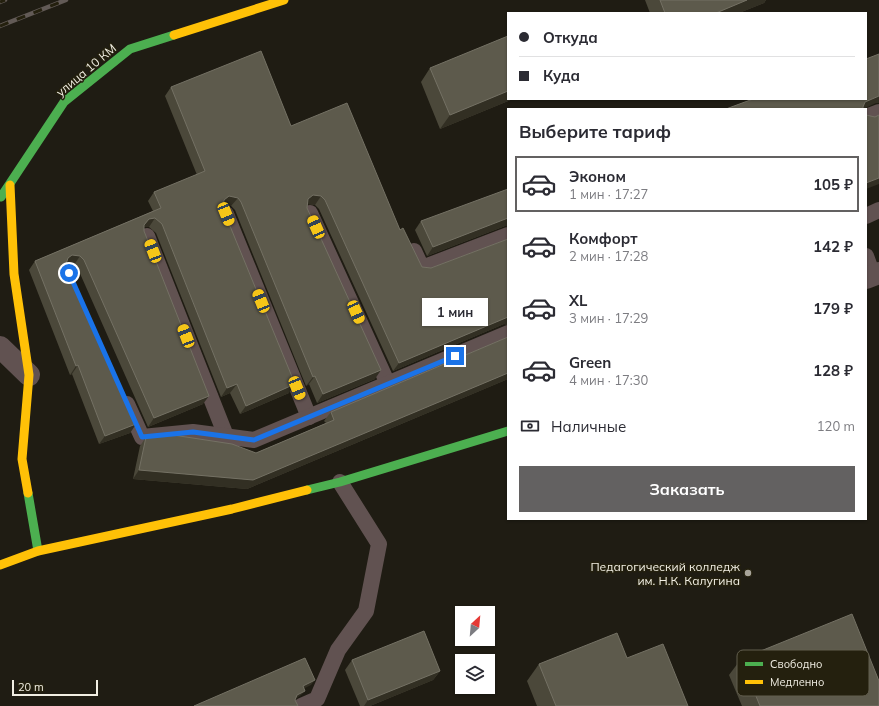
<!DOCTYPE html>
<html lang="ru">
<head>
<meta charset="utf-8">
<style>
	:root { --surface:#fff; --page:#f7f7f7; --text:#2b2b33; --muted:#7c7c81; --line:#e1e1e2; --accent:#636161 }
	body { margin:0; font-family:Mulish,sans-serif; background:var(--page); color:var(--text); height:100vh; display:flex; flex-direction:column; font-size:15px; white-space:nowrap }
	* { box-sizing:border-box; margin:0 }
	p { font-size:13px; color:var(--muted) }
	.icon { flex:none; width:22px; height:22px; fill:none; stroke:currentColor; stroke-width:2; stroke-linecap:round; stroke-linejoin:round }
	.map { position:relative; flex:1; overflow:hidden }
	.details { position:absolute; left:507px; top:108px; width:360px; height:412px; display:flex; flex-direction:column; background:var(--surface); border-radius:0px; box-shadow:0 1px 3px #0004 }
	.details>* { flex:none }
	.banner { position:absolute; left:507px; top:12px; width:360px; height:88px; border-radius:0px; box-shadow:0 1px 3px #0004; display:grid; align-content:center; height:88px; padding:0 12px; background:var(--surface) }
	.needle { width:26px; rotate:26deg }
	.fabs { position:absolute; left:455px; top:606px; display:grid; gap:8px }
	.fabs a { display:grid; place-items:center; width:40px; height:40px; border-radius:0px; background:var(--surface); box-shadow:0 1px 3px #0004; font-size:20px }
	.scale { position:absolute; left:12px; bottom:10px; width:86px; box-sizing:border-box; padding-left:4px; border:2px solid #f1eee3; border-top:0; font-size:11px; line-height:14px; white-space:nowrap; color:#f1eee3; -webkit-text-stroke:3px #24200e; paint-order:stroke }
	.end { position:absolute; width:18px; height:18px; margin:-9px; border:5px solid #1a73e8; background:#fff; box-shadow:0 0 0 2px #fff }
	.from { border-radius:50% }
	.bubble { position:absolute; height:28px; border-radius:0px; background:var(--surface); box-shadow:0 1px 3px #0004; font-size:13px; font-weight:700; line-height:28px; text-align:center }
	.car { position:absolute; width:12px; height:24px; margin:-12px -6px; border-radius:5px; box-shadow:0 0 3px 1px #0007; background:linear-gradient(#f5c518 24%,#345 0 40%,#f5c518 0 76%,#345 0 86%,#f5c518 0) }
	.banner b { display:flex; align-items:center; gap:14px; height:38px; font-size:15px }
	.banner b+b { border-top:1px solid var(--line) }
	.banner i { width:10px; height:10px; background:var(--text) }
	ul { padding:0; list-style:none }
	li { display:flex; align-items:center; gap:12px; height:56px; margin:0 8px 6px; padding:0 4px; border:2px solid transparent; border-radius:0px }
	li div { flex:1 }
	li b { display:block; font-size:15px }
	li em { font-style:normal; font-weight:700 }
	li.current { border-color:var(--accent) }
	li>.icon { width:36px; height:36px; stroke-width:1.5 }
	h2 { padding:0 12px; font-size:18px; line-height:48px }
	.pay { display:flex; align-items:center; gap:10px; height:44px; padding:0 12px; font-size:15px }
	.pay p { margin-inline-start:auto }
	.action { display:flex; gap:8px; margin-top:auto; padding:8px 12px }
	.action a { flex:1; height:46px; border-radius:0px; background:var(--accent); color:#fff; font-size:16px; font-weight:700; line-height:46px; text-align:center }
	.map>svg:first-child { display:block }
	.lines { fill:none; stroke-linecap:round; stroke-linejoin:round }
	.lane { stroke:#615251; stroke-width:16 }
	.street { stroke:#615251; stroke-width:22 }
	.fast { stroke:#4caf50; stroke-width:9 }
	.slow { stroke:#ffc107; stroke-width:9 }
	.rail-casing { stroke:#625a56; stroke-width:4.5 }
	.rail { stroke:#24200e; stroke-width:3; stroke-dasharray:9; stroke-linecap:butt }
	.wall { fill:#4b483a }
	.shaded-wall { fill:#322f23 }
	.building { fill:#5d5a4c; stroke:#747164 }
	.route { stroke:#1a73e8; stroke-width:5 }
	.poi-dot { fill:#a8a49a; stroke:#24200e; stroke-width:1.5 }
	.labels { text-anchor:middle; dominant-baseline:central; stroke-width:3; stroke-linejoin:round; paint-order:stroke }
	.street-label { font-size:12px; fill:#f1eee3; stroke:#24200e }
	.poi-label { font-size:12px; fill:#f1eee3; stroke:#24200e; text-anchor:end }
	.key { fill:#24200e; stroke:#625e4e; stroke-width:1 }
	.key-label { font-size:11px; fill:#f1eee3 }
</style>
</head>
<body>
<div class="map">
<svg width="879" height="706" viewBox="0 0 879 706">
	<rect width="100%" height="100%" fill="#1f1c13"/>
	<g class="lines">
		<g class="lane">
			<polyline points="866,117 879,112"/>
			<polyline points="310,213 388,384"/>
			<polyline points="226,214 309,417"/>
			<polyline points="866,216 879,210"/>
			<polyline points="147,236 226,436"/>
			<polyline points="414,251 422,268 508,235"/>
			<polyline points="866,256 873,275"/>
			<polyline points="127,404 142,437 193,432 254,440 508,333"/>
			<polyline points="301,706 317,699 338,650 366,611 379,544 340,482"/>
		</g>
		<g class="street">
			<polyline points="866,278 879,273"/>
			<polyline points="0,347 29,375"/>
		</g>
		<g class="fast">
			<polyline points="1,197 64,102 130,49 174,35"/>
			<polyline points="307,490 340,482 508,431"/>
			<polyline points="28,493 38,551"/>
		</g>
		<g class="slow">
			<polyline points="174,35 284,0"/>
			<polyline points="10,185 14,274 29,375 22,459 28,493"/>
			<polyline points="0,565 38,551 232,509 307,490"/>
		</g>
		<g class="rail-casing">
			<g id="rail">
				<polyline points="0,2 5,0"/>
				<polyline points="0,26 66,0"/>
			</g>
		</g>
		<use href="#rail" class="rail"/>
	</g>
	<g class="wall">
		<polygon points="645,0 766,0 764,3 739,13 650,13"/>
		<polygon points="430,68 508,99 513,99 440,129 421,82"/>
		<polygon points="171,87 291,126 400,230 422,267 431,268 508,239 508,325 504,324 393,371 319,209 315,205 308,204 307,208 375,379 317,403 309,384 306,386 235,210 231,206 224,205 223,209 289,393 240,414 230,393 221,397 156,233 149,227 144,227 144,231 203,404 148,427 78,269 74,265 66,264 136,424 130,433 99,444 72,374 70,375 29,270 35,261 153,211 148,201 154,192 197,175 165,96"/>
		<polygon points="421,221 505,226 427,256 415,230"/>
		<polygon points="508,337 508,379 247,489 133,479 140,446 146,437 256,453 326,423 324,421 331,412"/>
		<polygon points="627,658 688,706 537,706 527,681 539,664"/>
		<polygon points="741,659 879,706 742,706 729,675"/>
		<polygon points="352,660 440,671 433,680 370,706 360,706 345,670"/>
	</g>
	<g class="shaded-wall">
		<polygon points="747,0 766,0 764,3 739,13 716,13"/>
		<polygon points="508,91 508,99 513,99 440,129 450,115"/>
		<polygon points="879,96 879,103 876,103 863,109 860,109 865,102"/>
		<polygon points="879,178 879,184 866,189 866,183"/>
		<polygon points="313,195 321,196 315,205 306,204 308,199"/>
		<polygon points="229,196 238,198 231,206 223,205 224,200"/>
		<polygon points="155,218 149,227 143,227 138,234 149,219"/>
		<polygon points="508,218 508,227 505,226 427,256 433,247"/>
		<polygon points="72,255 80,256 74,265 66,264 68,258"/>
		<polygon points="508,317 508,325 504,324 393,371 399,363"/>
		<polygon points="78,365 72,374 70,375 76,366"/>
		<polygon points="381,370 375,379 317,403 323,394"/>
		<polygon points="508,373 508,379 247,489 133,479 139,470 253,480"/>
		<polygon points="315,376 309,384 306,386 313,377"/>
		<polygon points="237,384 230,393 221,397 227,388"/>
		<polygon points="295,384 289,393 240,414 246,406"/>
		<polygon points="209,396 203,404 148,427 154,418"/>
		<polygon points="136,424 130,433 99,444 105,436"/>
		<polygon points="440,671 433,680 370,706 364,706 368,700"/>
		<polygon points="315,680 311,685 299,691 303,686"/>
		<polygon points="305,691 301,695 294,700 297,695"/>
	</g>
	<g class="building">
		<polygon points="660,0 747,0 716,13 665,13"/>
		<polygon points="508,36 508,91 450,115 430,68"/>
		<polygon points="261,51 291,126 347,103 400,230 403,228 422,267 431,268 508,239 508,317 399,363 325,200 321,196 313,195 308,199 307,208 381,370 323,394 315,376 313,377 241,202 238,198 229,196 224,200 223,209 295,384 246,406 237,384 227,388 162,224 155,218 149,219 144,225 144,231 209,396 154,418 84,260 80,256 72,255 68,258 66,264 136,424 105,436 78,365 76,366 35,261 161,208 154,192 205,171 171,87"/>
		<polygon points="879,54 879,96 865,102 863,107 863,109 726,109 753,99 866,99 866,59"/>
		<polygon points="866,115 875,117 879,115 879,178 866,183"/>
		<polygon points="508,189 508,218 433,247 421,221"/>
		<polygon points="508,337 508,373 253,480 139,470 146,437 173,435 232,444 256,453 334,420 331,412"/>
		<polygon points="852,614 879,681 879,706 760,706 741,659"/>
		<polygon points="424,631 440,671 368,700 352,660"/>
		<polygon points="617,633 627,658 663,644 688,706 556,706 539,664"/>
		<polygon points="305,658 315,680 303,686 305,691 297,695 295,700 298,706 194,706"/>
	</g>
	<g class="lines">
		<polyline class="route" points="69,273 142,437 193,432 254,440 455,356"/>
	</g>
	<circle class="poi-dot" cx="748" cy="573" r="4"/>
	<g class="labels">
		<g class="street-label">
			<text transform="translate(86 70) rotate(-40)">улица 10 КМ</text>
		</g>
		<g class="poi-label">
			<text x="740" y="566">Педагогический колледж<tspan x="740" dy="14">им. Н.К. Калугина</tspan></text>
		</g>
	</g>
	<rect x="737" y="650" width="132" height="46" rx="6" class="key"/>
	<rect x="745" y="662" width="18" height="4" fill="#4caf50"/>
	<rect x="745" y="680" width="18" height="4" fill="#ffc107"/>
	<g class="key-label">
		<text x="770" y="668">Свободно</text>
		<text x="770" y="686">Медленно</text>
	</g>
</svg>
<div class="fabs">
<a><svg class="needle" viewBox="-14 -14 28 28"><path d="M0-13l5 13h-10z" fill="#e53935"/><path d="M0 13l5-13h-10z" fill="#7c7c81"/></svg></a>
<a><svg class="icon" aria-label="layers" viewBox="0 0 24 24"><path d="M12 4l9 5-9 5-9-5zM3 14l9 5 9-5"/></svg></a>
</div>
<div class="scale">20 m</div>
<i class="end from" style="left:69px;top:273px"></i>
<i class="end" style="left:455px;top:356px"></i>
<div class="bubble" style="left:422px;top:298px;width:66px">1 мин</div>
<i class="car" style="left:226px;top:214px;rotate:158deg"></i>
<i class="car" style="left:316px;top:227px;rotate:336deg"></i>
<i class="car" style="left:153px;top:251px;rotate:339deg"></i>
<i class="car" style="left:261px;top:301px;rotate:338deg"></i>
<i class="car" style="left:356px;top:312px;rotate:156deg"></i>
<i class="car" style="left:186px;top:336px;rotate:339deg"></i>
<i class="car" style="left:297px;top:388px;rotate:158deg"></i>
<div class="banner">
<b><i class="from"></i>Откуда</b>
<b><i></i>Куда</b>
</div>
<section class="details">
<h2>Выберите тариф</h2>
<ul>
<li class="current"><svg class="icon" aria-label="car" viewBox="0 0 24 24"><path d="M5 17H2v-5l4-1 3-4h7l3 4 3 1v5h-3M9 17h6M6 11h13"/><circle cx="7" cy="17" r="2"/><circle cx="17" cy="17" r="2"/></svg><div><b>Эконом</b><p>1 мин · 17:27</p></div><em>105 ₽</em></li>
<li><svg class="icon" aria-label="car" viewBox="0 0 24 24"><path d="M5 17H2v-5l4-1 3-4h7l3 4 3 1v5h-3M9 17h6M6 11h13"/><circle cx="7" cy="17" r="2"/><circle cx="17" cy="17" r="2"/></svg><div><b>Комфорт</b><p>2 мин · 17:28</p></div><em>142 ₽</em></li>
<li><svg class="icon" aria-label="car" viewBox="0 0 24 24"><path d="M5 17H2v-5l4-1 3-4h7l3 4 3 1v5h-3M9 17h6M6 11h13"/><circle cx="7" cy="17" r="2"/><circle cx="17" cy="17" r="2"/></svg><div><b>XL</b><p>3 мин · 17:29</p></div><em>179 ₽</em></li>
<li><svg class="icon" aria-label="car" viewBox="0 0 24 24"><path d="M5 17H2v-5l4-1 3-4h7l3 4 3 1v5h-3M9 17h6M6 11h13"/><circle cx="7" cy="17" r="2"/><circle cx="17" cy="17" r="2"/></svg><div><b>Green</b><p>4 мин · 17:30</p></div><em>128 ₽</em></li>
</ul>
<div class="pay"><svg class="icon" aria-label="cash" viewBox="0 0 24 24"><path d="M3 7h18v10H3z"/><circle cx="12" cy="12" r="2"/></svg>Наличные<p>120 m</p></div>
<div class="action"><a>Заказать</a></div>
</section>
</div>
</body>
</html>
